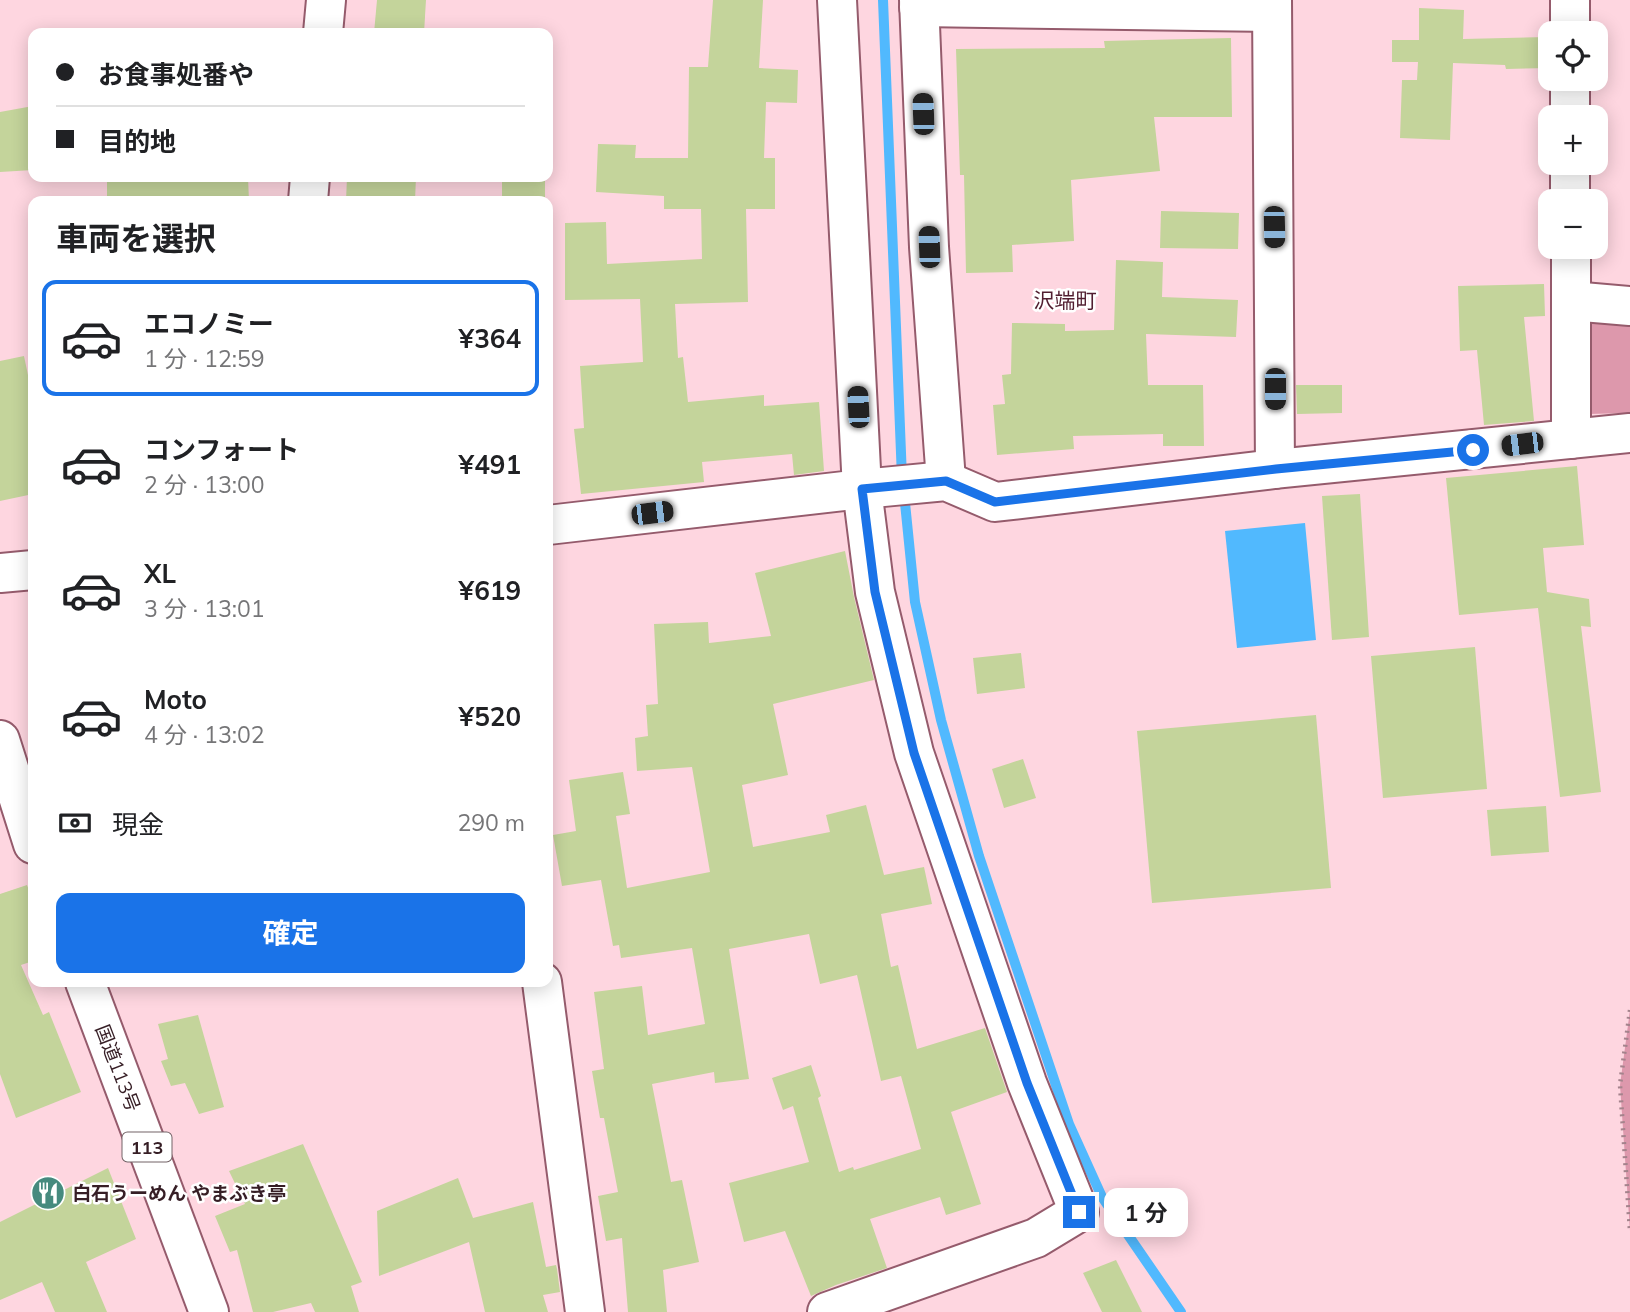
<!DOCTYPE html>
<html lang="ja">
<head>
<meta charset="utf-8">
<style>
	:root { --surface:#fff; --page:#f6f6f6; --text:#202124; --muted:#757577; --line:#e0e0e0; --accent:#1a73e8 }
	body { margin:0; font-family:Mulish,"Noto Sans JP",sans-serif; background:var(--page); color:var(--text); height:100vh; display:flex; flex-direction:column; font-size:26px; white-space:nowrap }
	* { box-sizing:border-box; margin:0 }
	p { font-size:23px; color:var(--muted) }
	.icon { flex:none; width:38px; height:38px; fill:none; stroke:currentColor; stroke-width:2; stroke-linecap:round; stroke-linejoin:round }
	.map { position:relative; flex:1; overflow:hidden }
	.side { position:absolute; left:28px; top:196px; width:525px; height:791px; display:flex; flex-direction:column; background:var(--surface); border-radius:14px; box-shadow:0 4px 18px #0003 }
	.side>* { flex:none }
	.hud { position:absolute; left:28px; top:28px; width:525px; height:154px; border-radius:14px; box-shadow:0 4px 18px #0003; display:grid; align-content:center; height:154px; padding:0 28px; background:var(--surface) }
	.controls { position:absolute; left:1538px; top:21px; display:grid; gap:14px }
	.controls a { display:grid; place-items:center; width:70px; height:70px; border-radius:14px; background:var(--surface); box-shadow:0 4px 18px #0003; font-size:35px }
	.end { position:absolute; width:32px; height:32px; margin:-16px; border:9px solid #1a73e8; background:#fff; box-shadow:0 0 0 4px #fff }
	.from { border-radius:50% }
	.bubble { position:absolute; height:49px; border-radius:14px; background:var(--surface); box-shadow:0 4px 18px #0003; font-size:23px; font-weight:700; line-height:49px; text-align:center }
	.car { position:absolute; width:21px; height:42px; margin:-21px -10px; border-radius:9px; box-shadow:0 0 5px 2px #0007; background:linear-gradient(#222 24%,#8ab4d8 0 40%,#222 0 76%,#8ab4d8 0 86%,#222 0) }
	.hud b { display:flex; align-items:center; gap:24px; height:66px; font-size:26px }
	.hud b+b { border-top:2px solid var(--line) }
	.hud i { width:18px; height:18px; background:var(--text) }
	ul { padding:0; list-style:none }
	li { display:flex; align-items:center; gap:21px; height:116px; margin:0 14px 10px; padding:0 14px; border:4px solid transparent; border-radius:14px }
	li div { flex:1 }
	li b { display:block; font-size:26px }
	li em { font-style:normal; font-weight:700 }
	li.on { border-color:var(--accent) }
	li>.icon { width:63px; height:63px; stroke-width:1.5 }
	h2 { padding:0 28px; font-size:32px; line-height:84px }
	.pay { display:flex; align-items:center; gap:18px; height:77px; padding:0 28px; font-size:26px }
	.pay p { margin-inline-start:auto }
	.cta { display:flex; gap:14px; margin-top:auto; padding:14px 28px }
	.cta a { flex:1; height:80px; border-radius:14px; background:var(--accent); color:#fff; font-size:28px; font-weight:700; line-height:80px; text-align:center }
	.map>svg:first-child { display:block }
	.green { fill:#dd98ac }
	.water { fill:#51b9fe }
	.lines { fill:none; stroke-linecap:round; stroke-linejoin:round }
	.stream { stroke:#51b9fe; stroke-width:10 }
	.building { fill:#c4d49b }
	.minor-casing { stroke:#955b6c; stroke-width:42 }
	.highway-casing { stroke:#955b6c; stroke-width:42 }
	.path { stroke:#a4838c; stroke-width:4.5; stroke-dasharray:2 5; stroke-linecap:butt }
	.minor { stroke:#fff; stroke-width:38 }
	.highway { stroke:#fff; stroke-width:38 }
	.route { stroke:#1a73e8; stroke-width:9 }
	.labels { text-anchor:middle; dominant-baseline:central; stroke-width:5; stroke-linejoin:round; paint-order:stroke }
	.shield { fill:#fff; stroke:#726266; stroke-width:2 }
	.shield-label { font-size:18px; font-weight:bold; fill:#361e25 }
	.street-label { font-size:19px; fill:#361e25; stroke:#fff }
	.poi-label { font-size:19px; font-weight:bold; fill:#361e25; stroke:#fff; text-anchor:start }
	.neighbourhood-label { font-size:21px; fill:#511e30; stroke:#fff }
</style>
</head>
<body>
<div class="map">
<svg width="1630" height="1312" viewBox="0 0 1630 1312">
	<rect width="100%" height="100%" fill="#fed6e0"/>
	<g class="green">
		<polygon points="1598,321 1630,323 1630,413 1588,414 1585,330 1590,324"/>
		<polygon points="1630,1010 1630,1231 1620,1085"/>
	</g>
	<polygon class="water" points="1305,523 1316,640 1237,648 1225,531"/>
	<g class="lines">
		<g class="stream">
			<polyline points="883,0 902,478"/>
			<polyline points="904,493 915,602 941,720 979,856 1069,1124 1102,1197 1181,1312"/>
		</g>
	</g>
	<g class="building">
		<polygon points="377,0 426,0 424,33 374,33"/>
		<polygon points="713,0 763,0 759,68 798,70 797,103 766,102 764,158 775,158 775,209 746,209 748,302 675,304 678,358 683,357 688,402 764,395 764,406 819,402 824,471 794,475 792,454 702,462 704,482 581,494 574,429 584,428 580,366 643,362 640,299 565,300 565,223 606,222 607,264 702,259 701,209 664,209 664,196 596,192 598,144 636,145 635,158 688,158 689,67 708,67"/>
		<polygon points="1419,8 1464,10 1463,39 1549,37 1550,68 1506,69 1505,65 1453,63 1450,140 1400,138 1402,80 1417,80 1418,62 1392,62 1392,40 1419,40"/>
		<polygon points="1231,38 1232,117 1154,117 1160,171 1071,180 1074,241 1012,245 1013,272 966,273 964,175 960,175 956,49 1105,48 1104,41"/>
		<polygon points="33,106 33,170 0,172 0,112"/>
		<polygon points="107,177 248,177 249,201 107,201"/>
		<polygon points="347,177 416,177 415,201 346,201"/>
		<rect x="502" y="177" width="43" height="24"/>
		<polygon points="1161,211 1239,213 1238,249 1160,248"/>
		<polygon points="1116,260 1163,262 1162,297 1238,300 1236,337 1146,334 1148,385 1203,385 1204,446 1163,446 1163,434 1073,436 1074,449 997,455 993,405 1005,404 1002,375 1011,374 1012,323 1065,324 1065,331 1114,330"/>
		<polygon points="1544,284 1545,316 1524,317 1534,421 1484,425 1477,350 1460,351 1458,286"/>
		<polygon points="24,356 33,399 33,494 0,501 0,361"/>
		<polygon points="1296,385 1342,385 1342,413 1297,414"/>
		<polygon points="1577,466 1584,545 1543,548 1547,592 1589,599 1591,627 1581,626 1601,792 1560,797 1538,608 1459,615 1446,478"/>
		<polygon points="1360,494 1369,637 1332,640 1322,496"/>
		<polygon points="845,551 854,597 874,680 773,704 788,775 742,785 753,847 830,832 826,815 866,805 884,875 924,867 932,904 881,914 891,967 898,965 917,1049 985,1028 1007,1092 951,1112 981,1204 946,1215 940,1197 870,1219 887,1268 836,1285 811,1296 785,1231 744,1242 729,1183 809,1162 793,1106 783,1110 772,1078 811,1065 821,1096 818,1098 839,1172 853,1167 854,1170 921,1149 901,1076 881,1081 857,975 820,984 809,934 729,949 749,1079 715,1083 714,1072 652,1084 671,1182 682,1180 699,1262 663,1270 667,1312 628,1312 622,1238 606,1241 598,1196 618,1192 604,1118 600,1118 592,1071 604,1069 594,992 642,986 648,1035 705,1024 692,948 621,958 619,945 613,946 601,880 562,886 553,835 576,831 569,780 623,772 630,814 616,816 627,888 710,872 692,767 637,771 635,738 648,736 646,705 658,704 654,624 708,622 709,643 771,636 755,573"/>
		<polygon points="1475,647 1487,789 1383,798 1371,656"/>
		<polygon points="1021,653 1025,688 977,694 973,658"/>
		<polygon points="1316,715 1331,888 1152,903 1137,731"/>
		<polygon points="1023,759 1036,798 1004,808 992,769"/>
		<polygon points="1546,806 1549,852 1491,856 1487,810"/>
		<polygon points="27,885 33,901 33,961 21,965 43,1015 49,1012 81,1092 16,1118 0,1074 0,894"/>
		<polygon points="198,1015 224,1107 199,1114 185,1083 171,1086 161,1061 168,1059 158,1024"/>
		<polygon points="303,1144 362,1282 351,1286 359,1312 315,1312 311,1303 273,1312 253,1312 237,1250 230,1252 215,1216 245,1204 229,1171"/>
		<polygon points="108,1168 136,1239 86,1262 107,1312 55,1312 42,1282 0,1300 0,1222"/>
		<polygon points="458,1178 473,1218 533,1202 546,1267 556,1265 557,1269 560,1292 543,1295 548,1312 485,1312 469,1242 379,1276 377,1211"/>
		<polygon points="1116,1260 1142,1312 1102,1312 1083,1273"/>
	</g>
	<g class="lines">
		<g class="minor-casing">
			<g id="minor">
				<polyline points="919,0 929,247 946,481"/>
				<polyline points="1272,0 1275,469"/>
				<polyline points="1570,0 1570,33"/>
				<polyline points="919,7 1272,12"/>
				<polyline points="323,33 326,0"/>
				<polyline points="1570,79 1570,117"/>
				<polyline points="1570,163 1570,201"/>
				<polyline points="308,201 310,177"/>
				<polyline points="1571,247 1571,439"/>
				<polyline points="1571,301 1630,306"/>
				<polyline points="548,525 862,489 946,481 995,502 1275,469 1630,433"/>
				<polyline points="0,573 33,570"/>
				<polyline points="542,982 585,1312"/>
				<polyline points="827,1312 1036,1238 1079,1212 1027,1083 914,753 875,592 862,489 837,0"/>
			</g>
		</g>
		<g class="highway-casing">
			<g id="highway">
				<polyline points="0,740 33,844"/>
				<polyline points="85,982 209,1312"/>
			</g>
		</g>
		<polyline class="path" points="1630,1010 1620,1085 1630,1231"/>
		<use href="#minor" class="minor"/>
		<use href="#highway" class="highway"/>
	</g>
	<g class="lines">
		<polyline class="route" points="1079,1212 1027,1083 914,753 875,592 862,489 946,481 995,502 1276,469 1473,450"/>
	</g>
	<defs>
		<g id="restaurant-disc" transform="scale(1.75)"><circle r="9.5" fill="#468a7e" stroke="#fff"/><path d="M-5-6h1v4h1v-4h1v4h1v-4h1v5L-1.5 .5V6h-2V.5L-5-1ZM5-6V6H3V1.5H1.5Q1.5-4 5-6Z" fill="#fff"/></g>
	</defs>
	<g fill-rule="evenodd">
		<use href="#restaurant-disc" x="48" y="1193"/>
	</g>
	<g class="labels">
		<rect class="shield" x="122.5" y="1132.5" width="49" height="29" rx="5"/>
		<g class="shield-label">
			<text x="147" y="1147">113</text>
		</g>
		<g class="street-label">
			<text transform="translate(118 1068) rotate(69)">国道113号</text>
		</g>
		<g class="poi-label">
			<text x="72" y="1193">白石うーめん やまぶき亭</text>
		</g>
		<g class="neighbourhood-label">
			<text x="1065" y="300">沢端町</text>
		</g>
	</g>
</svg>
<div class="controls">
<a><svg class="icon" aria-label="locate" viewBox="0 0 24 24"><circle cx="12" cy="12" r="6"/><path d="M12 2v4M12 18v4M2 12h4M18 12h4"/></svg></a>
<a>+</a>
<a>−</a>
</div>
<i class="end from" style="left:1473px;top:450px"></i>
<i class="end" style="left:1079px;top:1212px"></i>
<div class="bubble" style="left:1104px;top:1188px;width:84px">1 分</div>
<i class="car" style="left:923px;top:114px;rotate:358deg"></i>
<i class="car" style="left:1274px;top:227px;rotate:179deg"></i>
<i class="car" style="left:929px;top:247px;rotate:358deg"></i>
<i class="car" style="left:1275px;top:389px;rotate:180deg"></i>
<i class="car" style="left:858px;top:407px;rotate:357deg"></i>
<i class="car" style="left:1522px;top:444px;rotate:263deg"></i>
<i class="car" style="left:652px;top:513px;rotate:83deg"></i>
<div class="hud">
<b><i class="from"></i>お食事処番や</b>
<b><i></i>目的地</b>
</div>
<section class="side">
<h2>車両を選択</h2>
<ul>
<li class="on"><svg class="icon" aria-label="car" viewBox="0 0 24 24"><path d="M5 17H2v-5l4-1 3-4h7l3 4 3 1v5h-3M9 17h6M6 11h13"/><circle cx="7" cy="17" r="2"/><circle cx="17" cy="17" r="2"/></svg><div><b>エコノミー</b><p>1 分 · 12:59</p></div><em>¥364</em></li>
<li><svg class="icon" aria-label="car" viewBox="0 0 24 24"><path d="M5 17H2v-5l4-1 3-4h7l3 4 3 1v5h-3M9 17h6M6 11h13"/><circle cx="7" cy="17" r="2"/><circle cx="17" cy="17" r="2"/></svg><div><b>コンフォート</b><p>2 分 · 13:00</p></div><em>¥491</em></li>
<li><svg class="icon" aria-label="car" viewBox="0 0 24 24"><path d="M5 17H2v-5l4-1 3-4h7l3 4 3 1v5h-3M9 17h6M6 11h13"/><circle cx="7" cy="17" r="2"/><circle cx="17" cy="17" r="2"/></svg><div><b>XL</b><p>3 分 · 13:01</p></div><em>¥619</em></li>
<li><svg class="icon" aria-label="car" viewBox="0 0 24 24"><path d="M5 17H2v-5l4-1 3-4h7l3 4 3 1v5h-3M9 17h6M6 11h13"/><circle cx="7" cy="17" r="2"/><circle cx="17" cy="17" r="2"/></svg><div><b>Moto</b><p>4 分 · 13:02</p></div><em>¥520</em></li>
</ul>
<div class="pay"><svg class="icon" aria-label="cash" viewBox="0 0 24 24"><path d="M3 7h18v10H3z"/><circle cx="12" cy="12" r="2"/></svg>現金<p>290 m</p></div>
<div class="cta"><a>確定</a></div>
</section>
</div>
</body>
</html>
